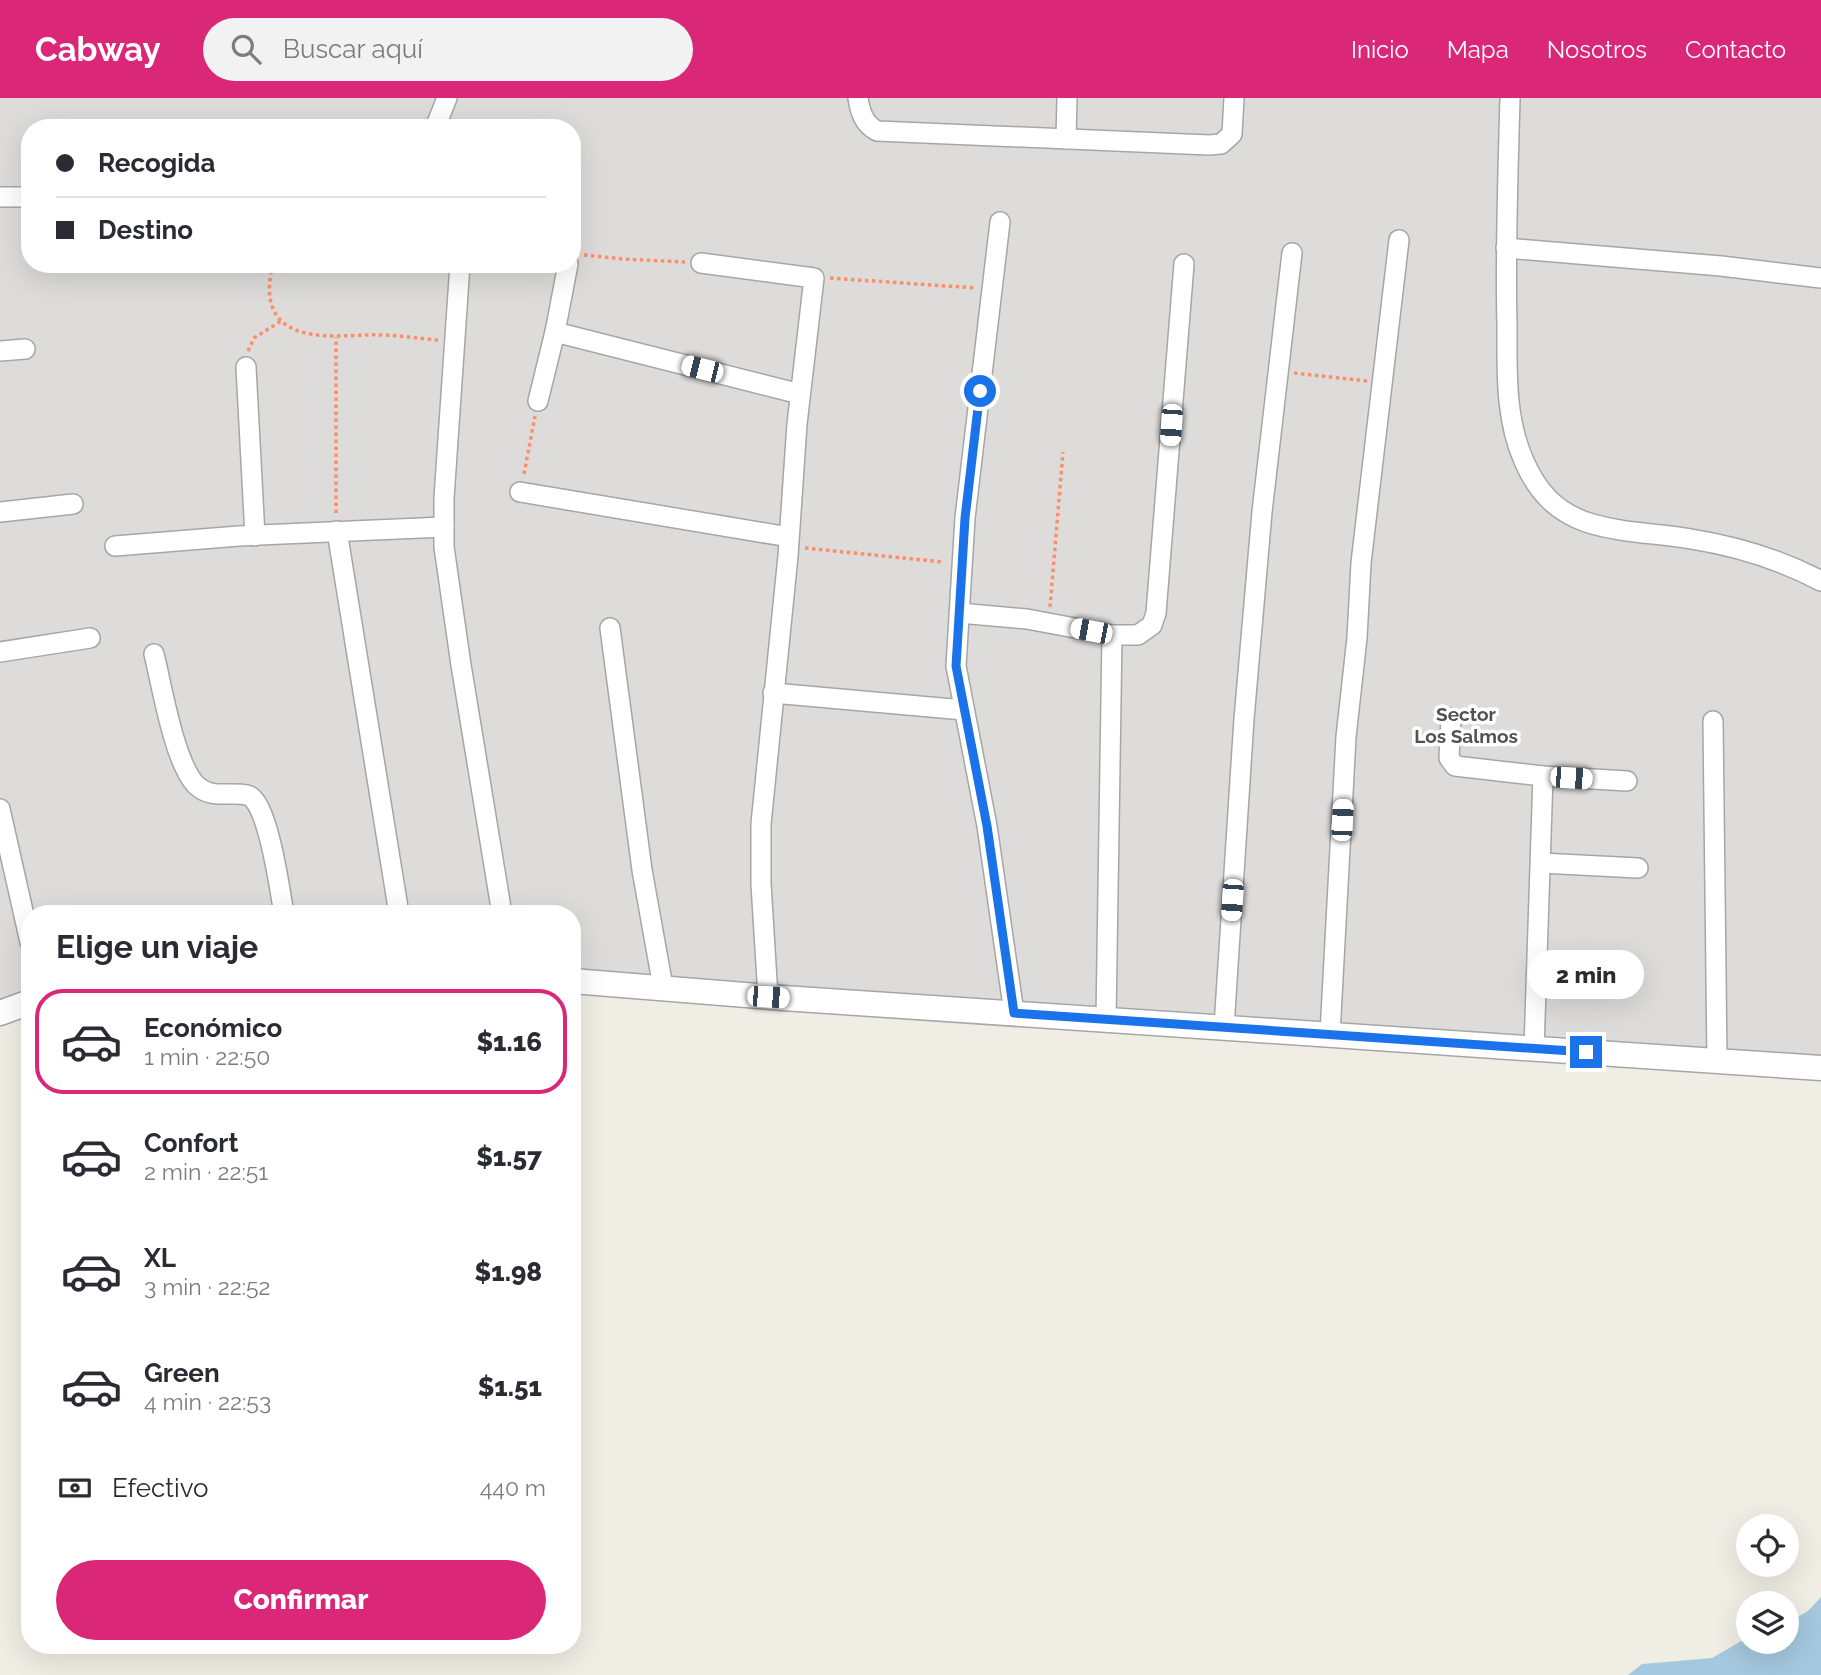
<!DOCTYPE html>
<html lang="es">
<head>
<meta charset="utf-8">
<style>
	:root { --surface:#fff; --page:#f2f2f3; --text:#2b2b33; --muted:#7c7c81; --line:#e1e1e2; --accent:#db2777 }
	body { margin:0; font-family:Raleway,sans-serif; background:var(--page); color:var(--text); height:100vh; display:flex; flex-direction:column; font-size:26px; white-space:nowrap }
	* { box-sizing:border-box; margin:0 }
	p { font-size:23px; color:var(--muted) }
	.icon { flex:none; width:38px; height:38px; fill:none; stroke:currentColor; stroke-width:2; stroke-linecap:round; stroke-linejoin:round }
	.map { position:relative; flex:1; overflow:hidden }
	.drawer { position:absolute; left:21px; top:807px; width:560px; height:749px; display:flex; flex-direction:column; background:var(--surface); border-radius:28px; box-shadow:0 7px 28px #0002 }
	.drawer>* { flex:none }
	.top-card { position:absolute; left:21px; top:21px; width:560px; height:154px; border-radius:28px; box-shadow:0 7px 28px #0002; display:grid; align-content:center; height:154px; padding:0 35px; background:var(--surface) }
	.buttons { position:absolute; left:1736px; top:1416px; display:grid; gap:14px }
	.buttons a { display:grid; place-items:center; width:63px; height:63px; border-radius:50%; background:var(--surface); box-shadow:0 7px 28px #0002; font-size:35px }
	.end { position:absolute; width:32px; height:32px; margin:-16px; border:9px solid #1a73e8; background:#fff; box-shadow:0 0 0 4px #fff }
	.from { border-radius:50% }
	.bubble { position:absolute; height:49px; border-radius:24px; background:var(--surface); box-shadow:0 7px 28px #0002; font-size:23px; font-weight:800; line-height:49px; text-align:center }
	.car { position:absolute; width:21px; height:42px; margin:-21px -10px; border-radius:9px; box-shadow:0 0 5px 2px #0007; background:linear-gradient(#fff 24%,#345 0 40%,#fff 0 76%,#345 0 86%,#fff 0) }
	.top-card b { display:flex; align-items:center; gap:24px; height:66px; font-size:26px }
	.top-card b+b { border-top:2px solid var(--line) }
	.top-card i { width:18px; height:18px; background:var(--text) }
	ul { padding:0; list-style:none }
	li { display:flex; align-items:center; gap:21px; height:105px; margin:0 14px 10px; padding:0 21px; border:4px solid transparent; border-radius:28px }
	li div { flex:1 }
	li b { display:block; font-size:26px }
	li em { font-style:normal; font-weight:800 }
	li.active { border-color:var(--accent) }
	li>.icon { width:63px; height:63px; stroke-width:1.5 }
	h2 { padding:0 35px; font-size:32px; line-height:84px }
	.pay { display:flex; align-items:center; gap:18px; height:77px; padding:0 35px; font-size:26px }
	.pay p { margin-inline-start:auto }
	.action { display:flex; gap:14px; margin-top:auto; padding:14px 35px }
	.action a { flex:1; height:80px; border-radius:42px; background:var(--accent); color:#fff; font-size:28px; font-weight:800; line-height:80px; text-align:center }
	header { display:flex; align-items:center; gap:42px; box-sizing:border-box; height:98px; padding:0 35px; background:var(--accent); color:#fff }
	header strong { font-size:33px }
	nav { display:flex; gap:38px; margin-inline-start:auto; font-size:24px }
	.search { width:490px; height:63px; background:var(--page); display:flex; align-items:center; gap:18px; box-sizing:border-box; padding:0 24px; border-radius:38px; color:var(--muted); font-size:26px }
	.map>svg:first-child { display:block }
	.residential { fill:#dddcdb; fill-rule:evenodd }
	.water { fill:#a4c8df }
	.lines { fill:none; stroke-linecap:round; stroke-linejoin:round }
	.minor-casing { stroke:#a6a6a6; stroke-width:22 }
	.tertiary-casing { stroke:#a6a6a6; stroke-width:27 }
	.path { stroke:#fd8e68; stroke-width:3.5; stroke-dasharray:3.5 3.5; stroke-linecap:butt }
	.minor { stroke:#fff; stroke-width:19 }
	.tertiary { stroke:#fff; stroke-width:24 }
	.route { stroke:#1a73e8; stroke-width:9 }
	.labels { text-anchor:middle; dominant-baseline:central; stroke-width:7; stroke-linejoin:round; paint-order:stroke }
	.neighbourhood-label { font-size:19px; font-weight:bold; fill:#525252; stroke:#fff }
</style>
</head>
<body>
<header>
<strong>Cabway</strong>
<div class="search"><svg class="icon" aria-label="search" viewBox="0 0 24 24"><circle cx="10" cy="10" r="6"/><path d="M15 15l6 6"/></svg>Buscar aquí</div>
<nav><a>Inicio</a><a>Mapa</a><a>Nosotros</a><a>Contacto</a></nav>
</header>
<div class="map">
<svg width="1821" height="1577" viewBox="0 0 1821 1577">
	<rect width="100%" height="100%" fill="#f0eee4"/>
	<path class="residential" d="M0,0H1821V970L572,883V816H30V904L0,915ZM30,30H572V166H30Z"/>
	<polygon class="water" points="1821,1499 1821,1577 1628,1577 1642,1566 1712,1560 1748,1539 1748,1544 1787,1544 1787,1525 1808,1513"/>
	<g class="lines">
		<g class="minor-casing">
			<g id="minor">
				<path d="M858,0C860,14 864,26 877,33L1209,47L1221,46L1232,36L1234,0"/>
				<path d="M1510,0C1508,76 1505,152 1507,228C1507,273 1505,321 1524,363C1537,393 1555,413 1586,424C1619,435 1656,435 1691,441C1735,448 1781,462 1821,483"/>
				<polyline points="435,30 447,0"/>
				<polyline points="1066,41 1067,0"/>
				<polyline points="0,99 30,99"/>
				<polyline points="1000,124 965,420 956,568 987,728 1014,915"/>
				<polyline points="1506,150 1721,168 1821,180"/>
				<polyline points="701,165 814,180 797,326 788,458 761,726 761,786 768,899"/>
				<polyline points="460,166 444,400 444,449 461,567 502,816"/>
				<polyline points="555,234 800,296"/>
				<polyline points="0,253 25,251"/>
				<polyline points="246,269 255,438"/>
				<polyline points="538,303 555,234 568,166"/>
				<polyline points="520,394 789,439"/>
				<polyline points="0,414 73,406"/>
				<polyline points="337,433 399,816"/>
				<polyline points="115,448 239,438 444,429"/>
				<polyline points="959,515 1027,521 1112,537 1138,537 1152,527 1156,515 1184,166"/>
				<polyline points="610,530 642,772 663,889"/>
				<polyline points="0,554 90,540"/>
				<path d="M154,556C162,588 174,664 196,687C212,702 228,693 247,697C268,701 280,794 284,816"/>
				<polyline points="773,595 964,612"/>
				<polyline points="1451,620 1449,660 1455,668 1543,678 1627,683"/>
				<polyline points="1713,623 1717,962"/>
				<polyline points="0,711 30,844"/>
				<polyline points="1541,765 1638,770"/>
				<polyline points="1106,922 1112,537"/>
				<polyline points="1224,929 1244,621 1262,414 1292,155"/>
				<polyline points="1330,936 1346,639 1357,540 1361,465 1399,142"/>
				<polyline points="1534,951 1543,678"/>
			</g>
		</g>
		<g class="tertiary-casing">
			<g id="tertiary">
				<polyline points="572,883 783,900 1821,970"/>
				<polyline points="0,915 30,904"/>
			</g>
		</g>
		<g class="path">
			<polyline points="584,157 623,161 685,164"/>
			<path d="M272,166C271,177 268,189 270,199C276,245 334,238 367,237C390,236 414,240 438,242"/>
			<polyline points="830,180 976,190"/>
			<polyline points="248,253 254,240 281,223"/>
			<polyline points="1294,275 1367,283"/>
			<polyline points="524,376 535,318"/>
			<polyline points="336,415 336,239"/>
			<polyline points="805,450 943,464"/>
			<polyline points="1050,509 1063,354"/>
		</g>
		<use href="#minor" class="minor"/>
		<use href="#tertiary" class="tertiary"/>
	</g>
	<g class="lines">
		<polyline class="route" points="980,293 965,420 956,568 987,728 1014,915 1586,954"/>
	</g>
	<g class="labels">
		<g class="neighbourhood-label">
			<text x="1466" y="616">Sector<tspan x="1466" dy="22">Los Salmos</tspan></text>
		</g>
	</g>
</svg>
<div class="buttons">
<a><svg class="icon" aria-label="locate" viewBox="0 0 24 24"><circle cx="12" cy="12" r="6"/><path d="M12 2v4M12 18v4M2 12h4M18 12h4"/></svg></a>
<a><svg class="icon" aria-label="layers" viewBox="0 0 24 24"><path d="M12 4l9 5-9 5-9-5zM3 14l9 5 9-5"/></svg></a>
</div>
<i class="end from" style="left:980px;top:293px"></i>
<i class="end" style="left:1586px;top:954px"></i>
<div class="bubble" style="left:1528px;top:852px;width:116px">2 min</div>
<i class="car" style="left:702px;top:271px;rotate:284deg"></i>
<i class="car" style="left:1171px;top:327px;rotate:184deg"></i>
<i class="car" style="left:1091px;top:533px;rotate:281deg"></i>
<i class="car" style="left:1571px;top:680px;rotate:94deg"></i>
<i class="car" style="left:1342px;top:722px;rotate:3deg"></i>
<i class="car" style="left:1232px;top:802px;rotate:184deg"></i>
<i class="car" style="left:768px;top:899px;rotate:94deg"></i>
<div class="top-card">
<b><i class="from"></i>Recogida</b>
<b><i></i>Destino</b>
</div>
<section class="drawer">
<h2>Elige un viaje</h2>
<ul>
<li class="active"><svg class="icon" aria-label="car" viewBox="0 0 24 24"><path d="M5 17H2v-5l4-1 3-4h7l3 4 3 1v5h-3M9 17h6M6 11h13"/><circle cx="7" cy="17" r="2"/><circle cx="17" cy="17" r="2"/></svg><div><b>Económico</b><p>1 min · 22:50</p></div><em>$1.16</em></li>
<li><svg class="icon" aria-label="car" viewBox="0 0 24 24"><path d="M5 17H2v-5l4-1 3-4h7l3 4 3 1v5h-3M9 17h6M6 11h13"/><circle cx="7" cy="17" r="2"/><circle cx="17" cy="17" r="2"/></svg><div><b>Confort</b><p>2 min · 22:51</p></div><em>$1.57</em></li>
<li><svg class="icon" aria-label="car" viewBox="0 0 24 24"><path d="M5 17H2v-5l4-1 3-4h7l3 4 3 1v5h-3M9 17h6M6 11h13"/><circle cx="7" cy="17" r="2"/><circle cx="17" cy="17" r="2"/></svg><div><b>XL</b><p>3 min · 22:52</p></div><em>$1.98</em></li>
<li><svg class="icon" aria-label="car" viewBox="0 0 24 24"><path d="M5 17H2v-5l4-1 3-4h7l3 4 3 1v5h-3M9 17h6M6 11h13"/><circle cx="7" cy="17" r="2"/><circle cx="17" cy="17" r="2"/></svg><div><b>Green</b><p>4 min · 22:53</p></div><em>$1.51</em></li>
</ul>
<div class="pay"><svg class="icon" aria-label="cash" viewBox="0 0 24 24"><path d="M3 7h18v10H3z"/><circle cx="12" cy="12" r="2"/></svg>Efectivo<p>440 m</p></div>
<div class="action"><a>Confirmar</a></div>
</section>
</div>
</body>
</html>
